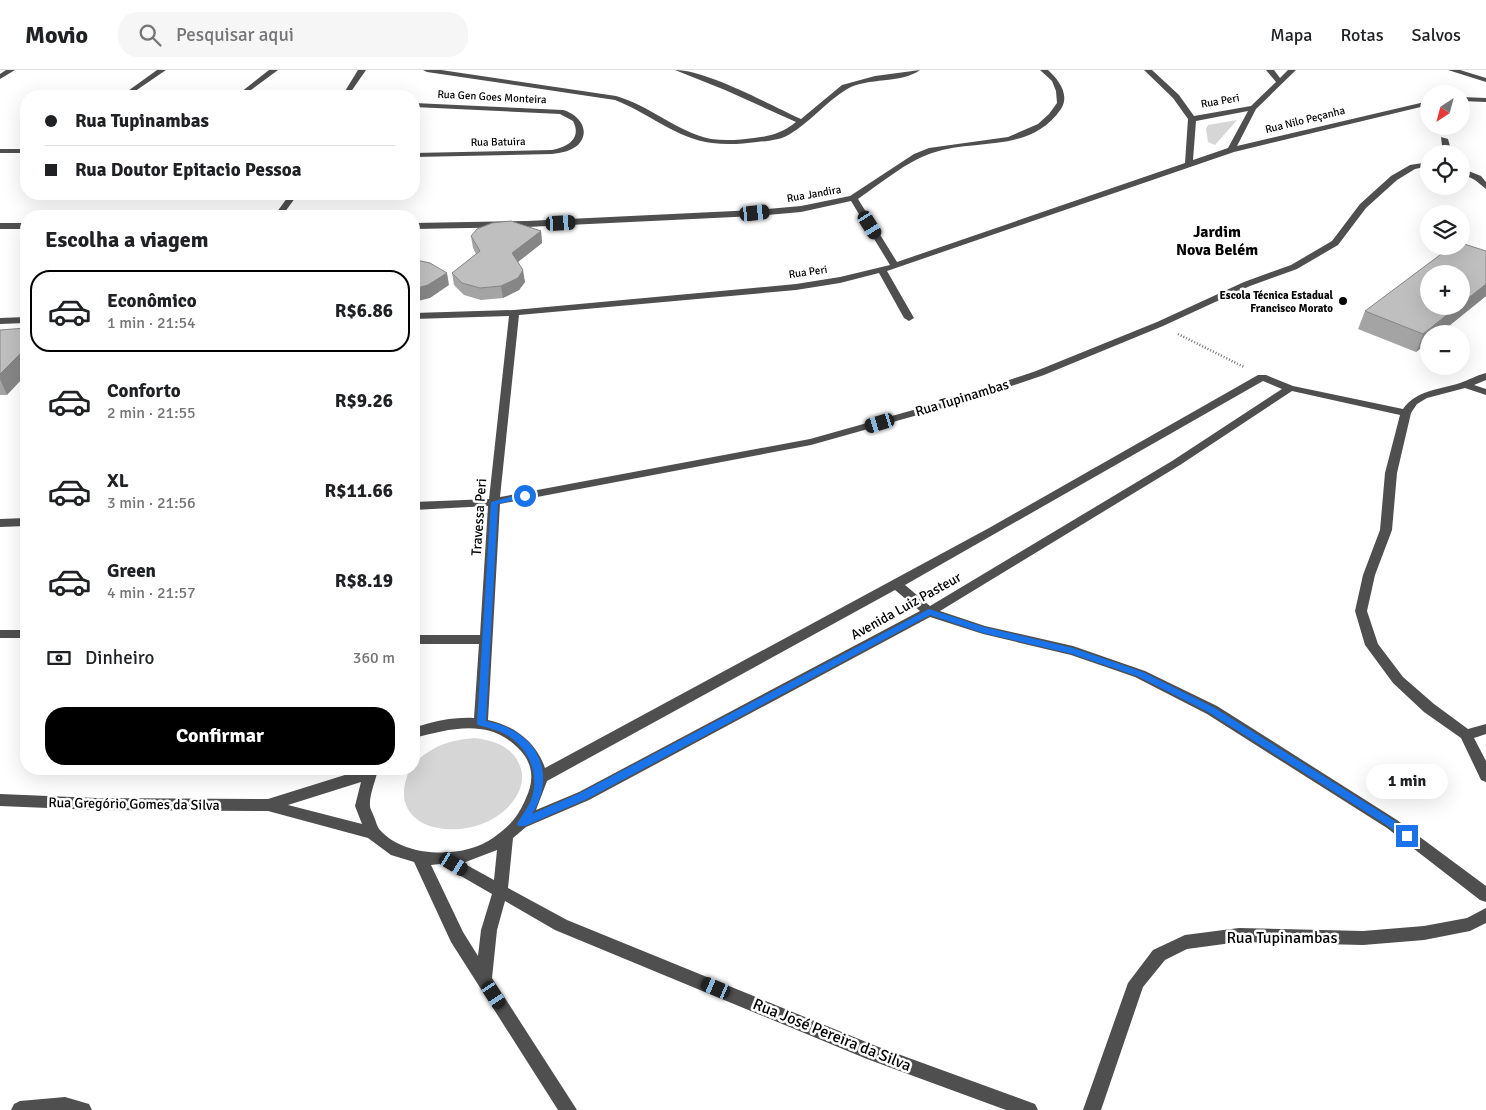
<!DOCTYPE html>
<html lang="pt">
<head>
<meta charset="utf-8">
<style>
	:root { --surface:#fff; --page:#f6f6f6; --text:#202124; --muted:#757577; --line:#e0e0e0; --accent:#000 }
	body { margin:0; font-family:Signika,sans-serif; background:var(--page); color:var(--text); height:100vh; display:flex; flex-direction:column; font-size:19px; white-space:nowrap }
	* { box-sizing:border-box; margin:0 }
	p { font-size:16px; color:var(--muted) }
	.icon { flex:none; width:28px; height:28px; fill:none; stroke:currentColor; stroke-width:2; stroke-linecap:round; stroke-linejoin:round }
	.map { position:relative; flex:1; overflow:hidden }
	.panel { position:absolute; left:20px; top:140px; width:400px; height:565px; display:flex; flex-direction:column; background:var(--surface); border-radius:20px; box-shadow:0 5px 20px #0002 }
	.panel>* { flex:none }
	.banner { position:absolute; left:20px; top:20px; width:400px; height:110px; border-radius:20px; box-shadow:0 5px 20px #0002; display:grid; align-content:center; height:110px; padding:0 25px; background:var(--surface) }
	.needle { width:32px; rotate:216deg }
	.buttons { position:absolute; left:1420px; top:15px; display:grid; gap:10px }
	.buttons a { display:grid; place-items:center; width:50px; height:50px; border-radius:50%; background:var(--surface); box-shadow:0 5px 20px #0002; font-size:25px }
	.end { position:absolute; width:22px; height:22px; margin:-11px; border:6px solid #1a73e8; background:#fff; box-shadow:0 0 0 2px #fff }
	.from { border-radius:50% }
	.bubble { position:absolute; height:35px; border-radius:18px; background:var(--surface); box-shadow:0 5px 20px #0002; font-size:16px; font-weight:700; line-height:35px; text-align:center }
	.car { position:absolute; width:15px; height:30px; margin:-15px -8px; border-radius:6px; box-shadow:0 0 4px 1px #0007; background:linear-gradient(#222 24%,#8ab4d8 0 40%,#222 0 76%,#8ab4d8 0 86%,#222 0) }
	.banner b { display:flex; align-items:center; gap:18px; height:48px; font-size:19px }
	.banner b+b { border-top:1px solid var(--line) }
	.banner i { width:12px; height:12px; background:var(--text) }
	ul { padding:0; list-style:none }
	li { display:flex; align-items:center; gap:15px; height:82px; margin:0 10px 8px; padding:0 15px; border:2px solid transparent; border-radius:20px }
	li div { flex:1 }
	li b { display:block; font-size:19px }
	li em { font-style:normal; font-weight:700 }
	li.selected { border-color:var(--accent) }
	li>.icon { width:45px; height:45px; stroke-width:1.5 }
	h2 { padding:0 25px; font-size:22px; line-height:60px }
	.pay { display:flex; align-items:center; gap:12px; height:55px; padding:0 25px; font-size:19px }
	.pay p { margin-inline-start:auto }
	.button { display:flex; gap:10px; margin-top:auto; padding:10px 25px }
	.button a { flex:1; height:58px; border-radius:20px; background:var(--accent); color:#fff; font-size:20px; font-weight:700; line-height:58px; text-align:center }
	header { display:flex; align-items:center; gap:30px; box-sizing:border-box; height:70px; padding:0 25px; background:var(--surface); border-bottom:1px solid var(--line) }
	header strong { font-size:24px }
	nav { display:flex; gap:28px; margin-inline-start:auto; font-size:18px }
	.search { width:350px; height:45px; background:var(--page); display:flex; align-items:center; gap:12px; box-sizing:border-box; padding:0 18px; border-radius:20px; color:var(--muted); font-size:19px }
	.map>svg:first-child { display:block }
	.green { fill:#d6d6d6 }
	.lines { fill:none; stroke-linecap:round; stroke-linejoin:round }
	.path { stroke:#717171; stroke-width:2.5; stroke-dasharray:1 2; stroke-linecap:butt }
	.minor { fill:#4f4f4f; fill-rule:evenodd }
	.wall { fill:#a4a4a4 }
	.shaded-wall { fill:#868686 }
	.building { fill:#bfbfbf; stroke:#868686 }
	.route { fill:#1a73e8 }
	.poi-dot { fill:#000; stroke:#fff; stroke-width:2 }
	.labels { text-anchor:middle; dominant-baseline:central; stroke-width:5; stroke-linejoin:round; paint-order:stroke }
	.far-street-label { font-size:11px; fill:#000; stroke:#fff }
	.far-poi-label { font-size:11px; font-weight:bold; fill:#000; stroke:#fff; text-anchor:end }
	.street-label { font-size:14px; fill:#000; stroke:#fff }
	.far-district-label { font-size:16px; font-weight:bold; fill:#000; stroke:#fff }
	.near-street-label { font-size:16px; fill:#000; stroke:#fff }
</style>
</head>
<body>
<header>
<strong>Movio</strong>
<div class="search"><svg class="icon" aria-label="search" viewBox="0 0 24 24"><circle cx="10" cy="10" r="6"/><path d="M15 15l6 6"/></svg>Pesquisar aqui</div>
<nav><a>Mapa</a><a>Rotas</a><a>Salvos</a></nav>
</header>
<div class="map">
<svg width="1486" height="1040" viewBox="0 0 1486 1040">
	<rect width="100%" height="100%" fill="#fff"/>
	<g class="green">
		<polygon points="1237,50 1215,75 1208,72 1206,59 1208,55"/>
		<path d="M475,668C495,671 512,676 520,696C524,706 522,716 517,725C488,778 377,770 410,699H414V694C431,676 450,670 475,668Z"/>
	</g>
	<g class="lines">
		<polyline class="path" points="1178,264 1244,297"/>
		<g class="minor">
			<polygon points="6,0 15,0 0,9 0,4"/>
			<polygon points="157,0 166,0 128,26 121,26"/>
			<polygon points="269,0 278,0 243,26 236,26"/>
			<polygon points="358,0 366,0 348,26 342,26"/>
			<path d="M423,0H441L616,26C649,35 677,62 711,69C725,71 740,70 754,68C771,66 782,63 796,52L725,20L675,0C707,0 770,35 801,49L842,15L875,6L920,0C901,14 868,7 847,19C826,32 810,52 790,64C781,70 768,71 757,72C742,74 727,75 712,73C677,69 647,42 615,30L427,2Z"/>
			<path d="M1040,0H1048C1059,10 1070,25 1061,39C1030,84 976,68 932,83C907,91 880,114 858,129L897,192L1185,93L1188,49L1173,28L1144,0H1152L1179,25L1194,46L1251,36L1276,12L1266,0H1274L1280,8L1288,0H1296L1256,39L1237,76L1429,31V35L1234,82L887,201L914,248L909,251L904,248L879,203L840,213L796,220L519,245L500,427L810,369L956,328L1036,301L1157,252L1244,212L1291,195L1332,171L1360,134L1391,106L1410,95L1429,92V96L1415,99L1397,110L1366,138L1338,175L1297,199L1250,216L1163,256L1044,305L964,332L811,375L500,434L488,650C515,656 536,672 545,698L989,458L1258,305H1266L1293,316L1403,339C1416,320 1439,320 1460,313C1469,310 1477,305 1486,303V310L1474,315L1486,319V325L1465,318L1427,328L1417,334L1411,343L1397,403L1392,460L1375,505L1367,541L1378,574L1403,607L1434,634L1468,659L1486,654V664L1474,668L1486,691V712L1481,710L1461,668L1424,642L1393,613L1365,575L1355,541L1363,505L1380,460L1385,403L1400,345L1292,321L1180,395L940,541L985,556L1073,576L1145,601L1217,636L1397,750L1486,816V832L1480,830L1387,758L1207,644L1135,607L1071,585L983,564L930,547L589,730L526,757L513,768L508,818L567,850L876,976L1035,1034L1038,1040H1006L867,989L555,860L505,831L497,860L492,908L577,1040H558L451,872L414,792L391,785L368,768L268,741L96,740L0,736V724L96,728L268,729L364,699H378C376,710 369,725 370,736C370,739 373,743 374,747C376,751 377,757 380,760C404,788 464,789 493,768C510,756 518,747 526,728C535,709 533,692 517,677C488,648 449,659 414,668V658C433,651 454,647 474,648L479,574H414V565H480L488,436L414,440V432L489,429L509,246L414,249V243L514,240L796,214L840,207L890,195L851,131L801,142L755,146L527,157L414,159V153L527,151L755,140L801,136L850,126L914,84L929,78L1008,67L1038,54L1049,44L1057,33L1056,21L1052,11ZM1248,41L1228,78L1193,90L1196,51ZM1263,311L1282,319L1172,391L930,536L905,515ZM895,520L920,541L579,722L536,740L547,711ZM361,712L355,736L362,754L288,735ZM497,780L494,810L463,793ZM440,794L492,824L481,860L478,886L463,862L431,795Z"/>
			<polygon points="1448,0 1460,0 1486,8 1486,12"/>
			<polygon points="1461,27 1486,28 1486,32 1461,31"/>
			<path d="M414,33L563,40C578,44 592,60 578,75C571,81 561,83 552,84L414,87V83L552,80C568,77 582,68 573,51L560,44L414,37Z"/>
			<polygon points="1441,67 1448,69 1450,76 1447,84 1439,84 1442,76"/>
			<rect x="0" y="79" width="26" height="4"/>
			<polygon points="1461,98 1481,106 1486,112 1486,119 1475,110 1461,103"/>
			<polygon points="290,124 298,124 282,146 274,146"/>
			<rect x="0" y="153" width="26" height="6"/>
			<polygon points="26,247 26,253 0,254 0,248"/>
			<polygon points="26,448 26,456 0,457 0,449"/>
			<rect x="0" y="560" width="26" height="8"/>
			<polygon points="1486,838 1486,853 1470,861 1424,870 1363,875 1239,872 1187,879 1165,890 1143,917 1101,1040 1083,1040 1128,913 1153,880 1185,865 1239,858 1363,861 1424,856 1467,848"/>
			<polygon points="65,1027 89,1034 92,1040 11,1040 14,1034 20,1031"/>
		</g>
	</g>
	<g class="wall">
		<polygon points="541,161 542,173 518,192 525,212 519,220 503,228 481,230 464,225 454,215 452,203 476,184 473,178 471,166"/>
		<polygon points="1486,181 1486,226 1439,264 1429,264 1429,272 1416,282 1358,259 1365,241"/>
		<polygon points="0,260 7,325 0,325"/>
	</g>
	<g class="shaded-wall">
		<polygon points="541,161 542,173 514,195 512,183"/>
		<polygon points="523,200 525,212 519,220 503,228 501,216"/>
		<polygon points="447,203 449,215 430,228 414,232 414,219"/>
		<polygon points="1486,214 1486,226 1439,264 1429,264 1429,272 1416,282 1423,264 1458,236 1461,236 1461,234"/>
		<polygon points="26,278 26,305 7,325 0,309 0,304"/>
	</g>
	<g class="building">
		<polygon points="511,151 541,161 512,183 523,200 518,208 501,216 480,218 462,213 452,203 480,181 471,166 477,159 492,153"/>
		<polygon points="1461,173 1486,181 1486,214 1461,234 1461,204 1429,204 1429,236 1458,236 1423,264 1365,241 1452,176 1461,176"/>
		<polygon points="414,191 421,191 430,193 447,203 428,215 414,219"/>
		<polygon points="26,258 26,278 0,304 0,260"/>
	</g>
	<path class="route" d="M525,423L529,426L528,427L498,434L486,651C493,653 501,654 508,658C544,675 553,711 532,744L580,723L929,539L984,557L1073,578L1143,602L1215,638L1395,751L1412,766L1411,768H1404L1388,756L1208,642L1137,606L1072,584L983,563L930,545L587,729L525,756H518L517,754C521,746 528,738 531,730C541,702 527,674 501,662C494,659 485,657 478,655L477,653L491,432Z"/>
	<circle class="poi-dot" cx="1343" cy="231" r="5"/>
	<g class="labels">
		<g class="far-street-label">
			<text transform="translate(492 27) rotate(3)">Rua Gen Goes Monteira</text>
			<text transform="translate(1220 31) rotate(-10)">Rua Peri</text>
			<text transform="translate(1305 50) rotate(-14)">Rua Nilo Peçanha</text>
			<text transform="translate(498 72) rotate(-1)">Rua Batuira</text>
			<text transform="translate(814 124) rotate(-10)">Rua Jandira</text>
			<text transform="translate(808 202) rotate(-8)">Rua Peri</text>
		</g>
		<g class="far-poi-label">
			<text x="1333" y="225">Escola Técnica Estadual<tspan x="1333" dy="13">Francisco Morato</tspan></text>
		</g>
		<g class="street-label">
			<text transform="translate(962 328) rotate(-17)">Rua Tupinambas</text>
			<text transform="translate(479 447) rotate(-86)">Travessa Peri</text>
			<text transform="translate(906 536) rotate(-29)">Avenida Luiz Pasteur</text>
			<text transform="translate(134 734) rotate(1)">Rua Gregório Gomes da Silva</text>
		</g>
		<g class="far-district-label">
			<text x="1217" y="162">Jardim<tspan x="1217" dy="18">Nova Belém</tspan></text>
		</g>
		<g class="near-street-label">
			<text x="1282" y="868">Rua Tupinambas</text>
			<text transform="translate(832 965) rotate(22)">Rua José Pereira da Silva</text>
		</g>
	</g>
</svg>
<div class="buttons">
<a><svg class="needle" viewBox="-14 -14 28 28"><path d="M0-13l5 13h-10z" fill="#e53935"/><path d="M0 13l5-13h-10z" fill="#757577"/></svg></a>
<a><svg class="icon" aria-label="locate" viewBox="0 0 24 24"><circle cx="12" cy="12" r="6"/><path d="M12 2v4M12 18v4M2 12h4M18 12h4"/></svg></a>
<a><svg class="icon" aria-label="layers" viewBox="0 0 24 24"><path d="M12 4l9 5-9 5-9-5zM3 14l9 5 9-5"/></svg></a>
<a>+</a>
<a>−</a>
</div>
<i class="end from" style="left:525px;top:426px"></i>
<i class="end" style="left:1407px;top:766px"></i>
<div class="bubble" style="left:1366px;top:694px;width:82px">1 min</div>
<i class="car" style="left:755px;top:143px;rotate:84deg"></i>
<i class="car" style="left:561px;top:153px;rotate:87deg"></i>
<i class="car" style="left:870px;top:155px;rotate:148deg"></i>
<i class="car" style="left:880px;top:353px;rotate:253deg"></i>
<i class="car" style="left:454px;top:794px;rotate:121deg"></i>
<i class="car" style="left:716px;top:918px;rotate:293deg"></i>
<i class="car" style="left:494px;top:925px;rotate:147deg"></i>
<div class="banner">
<b><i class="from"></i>Rua Tupinambas</b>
<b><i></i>Rua Doutor Epitacio Pessoa</b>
</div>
<section class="panel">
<h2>Escolha a viagem</h2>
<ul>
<li class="selected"><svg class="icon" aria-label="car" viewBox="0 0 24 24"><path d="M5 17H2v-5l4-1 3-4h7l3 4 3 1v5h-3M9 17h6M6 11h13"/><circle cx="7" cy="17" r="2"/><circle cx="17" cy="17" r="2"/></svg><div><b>Econômico</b><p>1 min · 21:54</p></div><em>R$6.86</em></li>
<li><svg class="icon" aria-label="car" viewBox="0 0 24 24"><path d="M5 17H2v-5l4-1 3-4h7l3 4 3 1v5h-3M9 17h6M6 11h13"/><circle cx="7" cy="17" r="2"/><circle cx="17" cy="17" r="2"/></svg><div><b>Conforto</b><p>2 min · 21:55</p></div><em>R$9.26</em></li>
<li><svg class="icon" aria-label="car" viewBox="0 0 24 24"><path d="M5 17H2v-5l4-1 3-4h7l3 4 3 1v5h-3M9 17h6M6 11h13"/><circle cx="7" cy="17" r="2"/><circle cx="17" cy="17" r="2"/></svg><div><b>XL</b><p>3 min · 21:56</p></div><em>R$11.66</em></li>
<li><svg class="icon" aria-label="car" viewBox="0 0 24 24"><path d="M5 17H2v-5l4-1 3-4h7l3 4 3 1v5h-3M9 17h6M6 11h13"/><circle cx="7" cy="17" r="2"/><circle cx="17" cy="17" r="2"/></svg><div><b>Green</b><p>4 min · 21:57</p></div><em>R$8.19</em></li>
</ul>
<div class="pay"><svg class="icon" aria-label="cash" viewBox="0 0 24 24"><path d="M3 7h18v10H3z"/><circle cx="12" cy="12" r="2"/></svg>Dinheiro<p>360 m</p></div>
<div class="button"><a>Confirmar</a></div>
</section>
</div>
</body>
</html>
